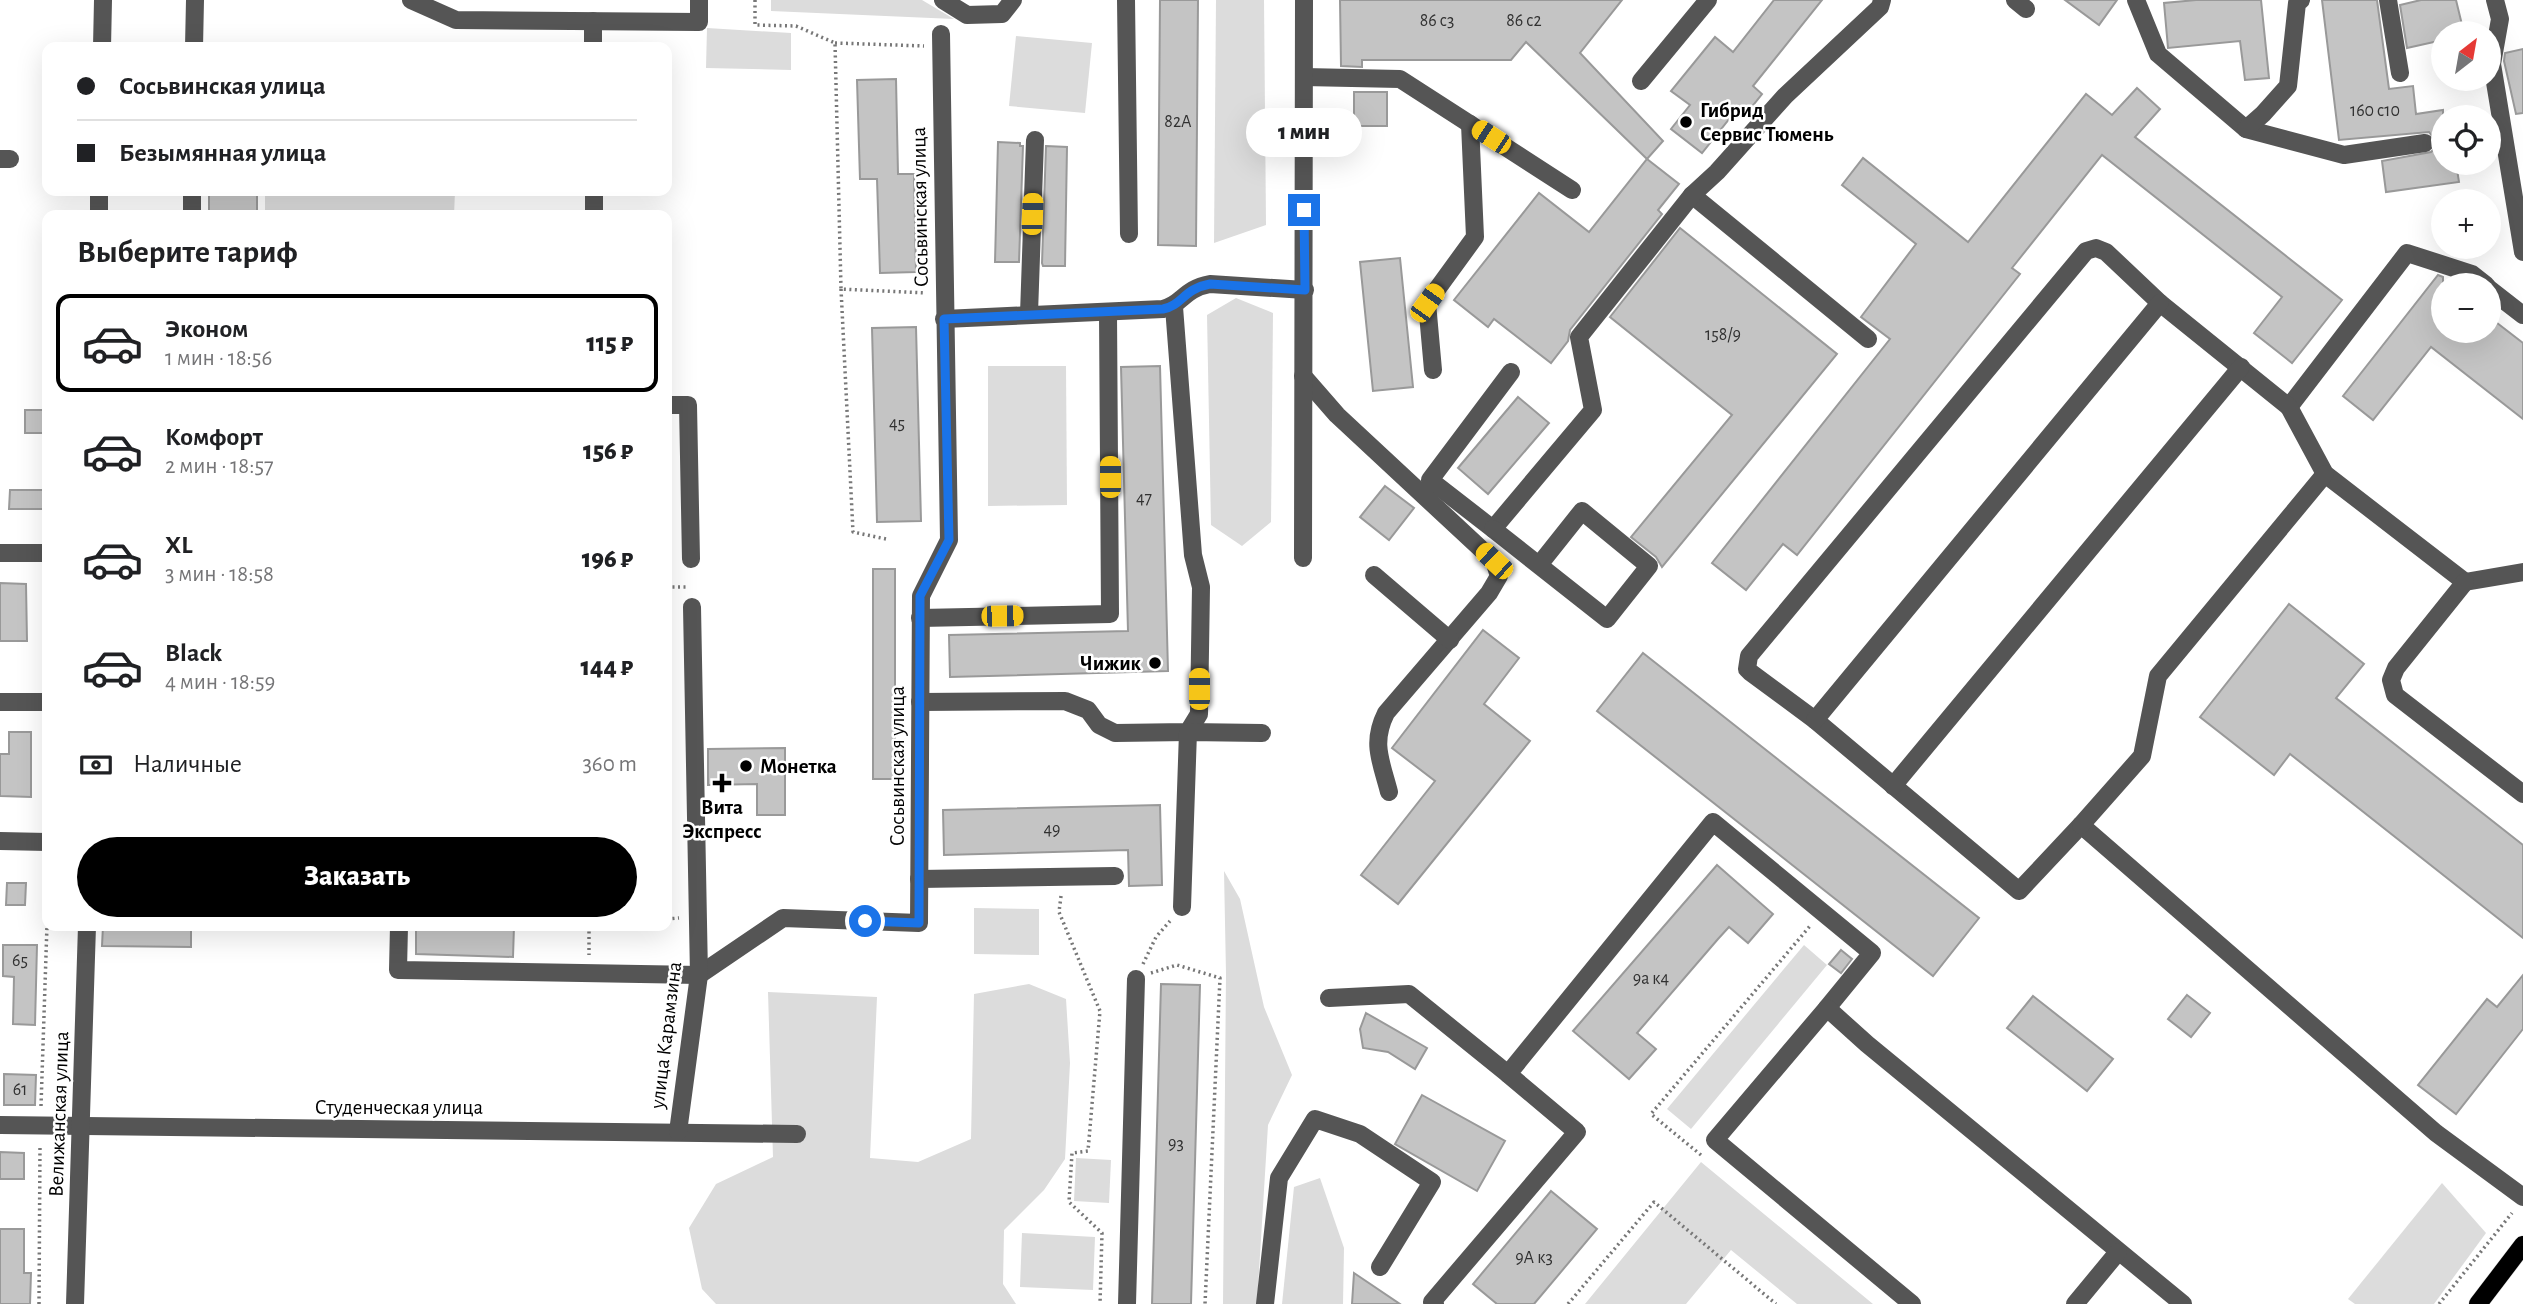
<!DOCTYPE html>
<html lang="ru">
<head>
<meta charset="utf-8">
<style>
	:root { --surface:#fff; --page:#f6f6f6; --text:#202124; --muted:#757577; --line:#e0e0e0; --accent:#000 }
	body { margin:0; font-family:"Alegreya Sans",sans-serif; background:var(--page); color:var(--text); height:100vh; display:flex; flex-direction:column; font-size:26px; white-space:nowrap }
	* { box-sizing:border-box; margin:0 }
	p { font-size:23px; color:var(--muted) }
	.icon { flex:none; width:38px; height:38px; fill:none; stroke:currentColor; stroke-width:2; stroke-linecap:round; stroke-linejoin:round }
	.map { position:relative; flex:1; overflow:hidden }
	.panel { position:absolute; left:42px; top:210px; width:630px; height:721px; display:flex; flex-direction:column; background:var(--surface); border-radius:14px; box-shadow:0 7px 28px #0002 }
	.panel>* { flex:none }
	.hud { position:absolute; left:42px; top:42px; width:630px; height:154px; border-radius:14px; box-shadow:0 7px 28px #0002; display:grid; align-content:center; height:154px; padding:0 35px; background:var(--surface) }
	.needle { width:46px; rotate:31deg }
	.tools { position:absolute; left:2431px; top:21px; display:grid; gap:14px }
	.tools a { display:grid; place-items:center; width:70px; height:70px; border-radius:50%; background:var(--surface); box-shadow:0 7px 28px #0002; font-size:35px }
	.end { position:absolute; width:32px; height:32px; margin:-16px; border:9px solid #1a73e8; background:#fff; box-shadow:0 0 0 4px #fff }
	.from { border-radius:50% }
	.bubble { position:absolute; height:49px; border-radius:24px; background:var(--surface); box-shadow:0 7px 28px #0002; font-size:23px; font-weight:800; line-height:49px; text-align:center }
	.car { position:absolute; width:21px; height:42px; margin:-21px -10px; border-radius:9px; box-shadow:0 0 5px 2px #0007; background:linear-gradient(#f5c518 24%,#345 0 40%,#f5c518 0 76%,#345 0 86%,#f5c518 0) }
	.hud b { display:flex; align-items:center; gap:24px; height:66px; font-size:26px }
	.hud b+b { border-top:2px solid var(--line) }
	.hud i { width:18px; height:18px; background:var(--text) }
	ul { padding:0; list-style:none }
	li { display:flex; align-items:center; gap:21px; height:98px; margin:0 14px 10px; padding:0 21px; border:4px solid transparent; border-radius:14px }
	li div { flex:1 }
	li b { display:block; font-size:26px }
	li em { font-style:normal; font-weight:800 }
	li.active { border-color:var(--accent) }
	li>.icon { width:63px; height:63px; stroke-width:1.5 }
	h2 { padding:0 35px; font-size:32px; line-height:84px }
	.pay { display:flex; align-items:center; gap:18px; height:77px; padding:0 35px; font-size:26px }
	.pay p { margin-inline-start:auto }
	.primary-button { display:flex; gap:14px; margin-top:auto; padding:14px 35px }
	.primary-button a { flex:1; height:80px; border-radius:42px; background:var(--accent); color:#fff; font-size:28px; font-weight:800; line-height:80px; text-align:center }
	.map>svg:first-child { display:block }
	.green { fill:#dcdcdc }
	.building { fill:#c4c4c4; stroke:#999; stroke-width:2 }
	.lines { fill:none; stroke-linecap:round; stroke-linejoin:round }
	.major-casing { stroke:#dbdbdb; stroke-width:19 }
	.path { stroke:#777; stroke-width:3.5; stroke-dasharray:2 3.5; stroke-linecap:butt }
	.minor { stroke:#555; stroke-width:18 }
	.major { stroke:#000; stroke-width:18 }
	.route { stroke:#1a73e8; stroke-width:9 }
	.poi-dot { fill:#000; stroke:#fff; stroke-width:2.5 }
	.labels { text-anchor:middle; dominant-baseline:central; stroke-width:5; stroke-linejoin:round; paint-order:stroke }
	.number-label { font-size:18px; fill:#313131 }
	.poi-label { font-size:21px; font-weight:bold; fill:#000; stroke:#fff; text-anchor:start }
	.street-label { font-size:21px; fill:#000; stroke:#fff }
</style>
</head>
<body>
<div class="map">
<svg width="2523" height="1304" viewBox="0 0 2523 1304">
	<rect width="100%" height="100%" fill="#fff"/>
	<g class="green">
		<polygon points="771,0 922,0 954,19 771,11"/>
		<polygon points="1216,0 1264,0 1266,225 1214,243"/>
		<polygon points="707,28 791,33 791,70 706,68"/>
		<polygon points="1016,36 1092,43 1085,113 1009,106"/>
		<polygon points="265,191 455,191 454,215 265,215"/>
		<polygon points="1236,298 1273,313 1271,522 1242,546 1211,525 1207,315"/>
		<polygon points="988,366 1066,366 1067,505 988,506"/>
		<polygon points="1224,871 1240,899 1264,1007 1292,1075 1268,1125 1257,1304 1223,1304 1226,974"/>
		<polygon points="974,908 1039,909 1039,955 974,954"/>
		<polygon points="1804,945 1827,965 1691,1129 1667,1109"/>
		<polygon points="1029,984 1066,999 1070,1063 1065,1159 1044,1190 1004,1230 1003,1284 1016,1304 716,1304 702,1289 689,1228 716,1184 773,1157 768,992 877,997 870,1158 918,1162 971,1139 974,994"/>
		<polygon points="1076,1158 1111,1160 1109,1203 1074,1201"/>
		<polygon points="1701,1162 1873,1304 1797,1304 1731,1250 1686,1304 1585,1304"/>
		<polygon points="1320,1178 1344,1248 1343,1304 1282,1304 1294,1187"/>
		<polygon points="2442,1183 2486,1233 2434,1304 2355,1304 2348,1299"/>
		<polygon points="1022,1233 1095,1237 1093,1290 1020,1287"/>
	</g>
	<g class="building">
		<polygon points="1160,0 1198,0 1196,246 1158,245"/>
		<polygon points="1340,0 1622,0 1580,53 1663,141 1647,159 1526,42 1511,60 1362,60 1362,67 1341,66"/>
		<polygon points="1774,0 1822,0 1753,86 1762,94 1746,114 1738,108 1702,153 1671,129 1690,105 1671,91 1715,37 1733,52"/>
		<polygon points="2065,0 2117,0 2099,25"/>
		<polygon points="2196,0 2261,0 2269,78 2245,80 2240,41 2168,48 2164,3"/>
		<polygon points="2322,0 2377,0 2389,89 2413,86 2416,114 2443,110 2443,163 2456,163 2459,182 2386,192 2382,161 2431,152 2435,148 2436,141 2429,132 2339,140"/>
		<polygon points="2421,0 2456,0 2464,33 2443,33 2443,40 2407,48 2400,5"/>
		<polygon points="2523,49 2523,113 2516,114 2504,61 2505,53"/>
		<polygon points="896,79 898,174 914,174 916,272 880,273 877,179 860,179 857,80"/>
		<polygon points="2137,88 2160,109 2135,137 2342,300 2292,363 2254,333 2282,297 2102,155 2012,268 2020,274 1797,555 1783,544 1746,590 1712,563 1890,339 1861,317 1916,244 1842,185 1863,158 1968,242 2086,94 2112,115"/>
		<rect x="1354" y="92" width="33" height="34"/>
		<polygon points="998,142 1020,143 1020,146 1023,146 1019,262 995,262"/>
		<polygon points="1046,146 1067,147 1065,266 1043,266 1042,263"/>
		<polygon points="1647,159 1679,184 1658,210 1662,214 1570,330 1568,341 1551,363 1494,319 1488,327 1454,300 1539,193 1589,232"/>
		<rect x="209" y="191" width="48" height="24"/>
		<polygon points="1680,228 1837,354 1662,567 1656,557 1631,537 1732,415 1610,317"/>
		<polygon points="1400,258 1413,387 1373,391 1360,262"/>
		<polygon points="2438,275 2443,277 2443,331 2488,331 2488,316 2523,343 2523,419 2431,347 2373,420 2343,396"/>
		<polygon points="916,327 921,521 877,522 872,328"/>
		<polygon points="1160,366 1168,671 950,677 949,635 1128,631 1121,367"/>
		<polygon points="1518,397 1549,423 1488,494 1458,468"/>
		<rect x="25" y="410" width="22" height="23"/>
		<polygon points="1385,486 1414,508 1389,540 1360,517"/>
		<polygon points="10,490 47,490 47,509 9,509"/>
		<rect x="873" y="569" width="22" height="210"/>
		<polygon points="0,583 26,584 27,641 0,641"/>
		<polygon points="2289,604 2364,664 2336,698 2523,845 2523,938 2290,754 2274,775 2200,717"/>
		<polygon points="1483,630 1519,658 1484,704 1530,741 1398,904 1361,875 1435,781 1392,748"/>
		<polygon points="1643,653 1979,918 1933,976 1597,711"/>
		<polygon points="9,732 31,732 31,797 0,796 0,754 9,754"/>
		<polygon points="785,748 785,815 757,815 757,784 708,785 708,749"/>
		<polygon points="1160,805 1162,885 1129,886 1128,850 944,855 943,810"/>
		<polygon points="1717,865 1773,914 1748,943 1729,927 1718,939 1637,1033 1656,1049 1629,1079 1573,1031"/>
		<polygon points="7,883 26,883 25,905 6,905"/>
		<polygon points="103,926 172,926 172,929 191,928 191,947 102,946"/>
		<polygon points="416,926 514,926 513,957 416,954"/>
		<polygon points="3,945 37,945 35,1025 13,1024 14,977 3,976"/>
		<polygon points="1841,950 1852,959 1841,973 1829,964"/>
		<polygon points="2523,975 2523,1029 2456,1114 2418,1085 2487,999 2497,1007"/>
		<polygon points="1161,984 1200,985 1191,1304 1152,1304"/>
		<polygon points="2187,995 2210,1013 2191,1037 2168,1019"/>
		<polygon points="2033,996 2113,1059 2087,1091 2007,1028"/>
		<polygon points="1366,1013 1427,1048 1415,1069 1388,1052 1363,1048 1360,1029"/>
		<polygon points="4,1074 36,1075 35,1105 4,1105"/>
		<polygon points="1422,1095 1505,1141 1477,1191 1395,1144"/>
		<polygon points="0,1152 24,1153 24,1179 0,1179"/>
		<polygon points="1551,1191 1597,1229 1534,1304 1497,1304 1473,1284"/>
		<polygon points="0,1229 24,1229 24,1273 31,1273 30,1304 0,1304"/>
		<polygon points="1354,1273 1400,1304 1352,1304"/>
	</g>
	<g class="lines">
		<g class="major-casing">
			<polyline id="major" points="2478,1304 2523,1245"/>
		</g>
		<g class="path">
			<polyline points="755,0 755,25 796,26 835,43 841,289 926,293"/>
			<polyline points="835,43 924,46"/>
			<polyline points="841,289 853,532 886,539"/>
			<polyline points="667,587 689,587"/>
			<polyline points="1061,896 1059,912 1100,1011 1088,1151 1072,1153 1069,1202 1102,1233 1100,1304"/>
			<polyline points="667,919 679,918"/>
			<polyline points="589,926 589,955"/>
			<polyline points="1143,964 1156,937 1170,921"/>
			<polyline points="1151,973 1177,965 1220,978 1205,1304"/>
			<polyline points="41,1106 47,925"/>
			<polyline points="1701,1155 1651,1114 1810,926"/>
			<polyline points="39,1304 40,1145"/>
			<polyline points="1568,1304 1654,1202 1776,1304"/>
			<polyline points="2439,1304 2512,1213"/>
		</g>
		<g class="minor">
			<polyline points="411,0 456,20 699,22 699,0"/>
			<polyline points="943,0 967,15 1002,14 1013,0"/>
			<polyline points="1126,0 1129,234"/>
			<polyline points="2015,0 2026,9"/>
			<polyline points="2136,0 2158,54 2246,129 2344,155 2425,143"/>
			<polyline points="2388,0 2400,73"/>
			<polyline points="2495,0 2500,19 2492,64 2523,252"/>
			<polyline points="593,21 593,47"/>
			<polyline points="102,47 103,0"/>
			<polyline points="194,47 195,0"/>
			<polyline points="1304,77 1400,79 1572,190"/>
			<polyline points="1641,81 1708,0"/>
			<polyline points="2246,129 2263,114 2288,86 2297,3 2301,0"/>
			<polyline points="0,159 10,159"/>
			<polyline points="594,191 594,215"/>
			<polyline points="1692,195 1868,339"/>
			<polyline points="99,215 99,191"/>
			<polyline points="192,215 192,191"/>
			<polyline points="2488,288 2523,315"/>
			<polyline points="1029,314 1035,140"/>
			<path d="M944,319L1163,309C1183,304 1183,289 1210,284L1305,290"/>
			<polyline points="1433,370 1427,303 1475,237 1470,124"/>
			<polyline points="1511,372 1430,480 1493,529 1593,410 1579,337 1692,195 1717,172 1785,96 1880,7 1882,0"/>
			<path d="M1303,376L1337,415L1494,561L1499,576L1489,593L1386,713C1371,743 1381,761 1389,792"/>
			<polyline points="667,405 688,405 691,559"/>
			<polyline points="2289,407 2407,253 2472,274 2486,285"/>
			<polyline points="1493,529 1607,619 1649,566 1582,511 1539,565"/>
			<polyline points="0,553 47,553"/>
			<polyline points="1303,558 1304,0"/>
			<polyline points="2523,572 2465,582 2325,474 2289,407 2160,303 2106,252 2096,248 2086,251 1749,656 1747,669 1750,672 1815,720 2019,891 2081,825 2436,1133 2523,1197"/>
			<polyline points="1374,575 1450,640"/>
			<polyline points="2465,582 2396,668 2391,680 2395,695 2523,794"/>
			<polyline points="920,618 1110,614 1108,313"/>
			<polyline points="0,702 47,702"/>
			<polyline points="920,702 1065,701 1088,710 1099,725 1115,733 1188,732 1199,714 1201,587 1193,555 1174,307"/>
			<polyline points="1815,720 2160,303"/>
			<polyline points="1893,786 2241,367"/>
			<polyline points="2081,825 2142,756 2158,676 2325,474"/>
			<polyline points="0,841 47,842"/>
			<polyline points="919,879 1115,876"/>
			<polyline points="1182,907 1188,732 1262,733"/>
			<polyline points="399,926 398,970 699,975 783,918 919,923 921,596 949,540 941,34"/>
			<polyline points="1329,998 1409,994 1508,1074"/>
			<polyline points="0,1125 797,1134"/>
			<polyline points="678,1132 699,975 692,607"/>
			<polyline points="75,1304 87,926"/>
			<polyline points="1127,1304 1136,979"/>
			<polyline points="1265,1304 1279,1178 1315,1119 1360,1134 1432,1182 1380,1267"/>
			<polyline points="1435,1304 1432,1302 1577,1132 1508,1074 1713,822 1872,953 1827,1008"/>
			<polyline points="1912,1304 1715,1140 1827,1008 1867,1044 2183,1304"/>
			<polyline points="2075,1304 2118,1252"/>
		</g>
		<use href="#major" class="major"/>
	</g>
	<g class="lines">
		<path class="route" d="M865,921L919,923L920,596L949,540L944,319L1163,309C1183,305 1183,289 1210,284L1305,290L1304,210"/>
	</g>
	<g class="poi-dot">
		<circle cx="1686" cy="122" r="7"/>
		<circle cx="1155" cy="663" r="7"/>
		<circle cx="746" cy="766" r="7"/>
		<path d="M718.5 772.5h7v7h7v7h-7v7h-7v-7h-7v-7h7z"/>
	</g>
	<g class="labels">
		<g class="number-label">
			<text x="1437" y="21">86 с3</text>
			<text x="1524" y="21">86 с2</text>
			<text x="2375" y="111">160 с10</text>
			<text x="1178" y="122">82А</text>
			<text x="1723" y="335">158/9</text>
			<text x="897" y="424">45</text>
			<text x="1144" y="499">47</text>
			<text x="1052" y="830">49</text>
			<text x="20" y="961">65</text>
			<text x="1651" y="979">9а к4</text>
			<text x="20" y="1090">61</text>
			<text x="1176" y="1144">93</text>
			<text x="1534" y="1258">9А к3</text>
		</g>
		<g class="poi-label">
			<text x="1700" y="110">Гибрид<tspan x="1700" dy="24">Сервис Тюмень</tspan></text>
			<text x="1141" y="663" text-anchor="end">Чижик</text>
			<text x="760" y="766">Монетка</text>
			<text x="722" y="807" text-anchor="middle">Вита<tspan x="722" dy="24">Экспресс</tspan></text>
		</g>
		<g class="street-label">
			<text transform="translate(920 207) rotate(-91)">Сосьвинская улица</text>
			<text transform="translate(897 766) rotate(-90)">Сосьвинская улица</text>
			<text transform="translate(666 1035) rotate(-83)">улица Карамзина</text>
			<text x="399" y="1107">Студенческая улица</text>
			<text transform="translate(59 1114) rotate(-88)">Велижанская улица</text>
		</g>
	</g>
</svg>
<div class="tools">
<a><svg class="needle" viewBox="-14 -14 28 28"><path d="M0-13l5 13h-10z" fill="#e53935"/><path d="M0 13l5-13h-10z" fill="#757577"/></svg></a>
<a><svg class="icon" aria-label="locate" viewBox="0 0 24 24"><circle cx="12" cy="12" r="6"/><path d="M12 2v4M12 18v4M2 12h4M18 12h4"/></svg></a>
<a>+</a>
<a>−</a>
</div>
<i class="end from" style="left:865px;top:921px"></i>
<i class="end" style="left:1304px;top:210px"></i>
<div class="bubble" style="left:1246px;top:108px;width:116px">1 мин</div>
<i class="car" style="left:1491px;top:137px;rotate:303deg"></i>
<i class="car" style="left:1032px;top:214px;rotate:2deg"></i>
<i class="car" style="left:1427px;top:303px;rotate:36deg"></i>
<i class="car" style="left:1110px;top:477px;rotate:0deg"></i>
<i class="car" style="left:1494px;top:561px;rotate:313deg"></i>
<i class="car" style="left:1002px;top:616px;rotate:89deg"></i>
<i class="car" style="left:1199px;top:689px;rotate:0deg"></i>
<div class="hud">
<b><i class="from"></i>Сосьвинская улица</b>
<b><i></i>Безымянная улица</b>
</div>
<section class="panel">
<h2>Выберите тариф</h2>
<ul>
<li class="active"><svg class="icon" aria-label="car" viewBox="0 0 24 24"><path d="M5 17H2v-5l4-1 3-4h7l3 4 3 1v5h-3M9 17h6M6 11h13"/><circle cx="7" cy="17" r="2"/><circle cx="17" cy="17" r="2"/></svg><div><b>Эконом</b><p>1 мин · 18:56</p></div><em>115 ₽</em></li>
<li><svg class="icon" aria-label="car" viewBox="0 0 24 24"><path d="M5 17H2v-5l4-1 3-4h7l3 4 3 1v5h-3M9 17h6M6 11h13"/><circle cx="7" cy="17" r="2"/><circle cx="17" cy="17" r="2"/></svg><div><b>Комфорт</b><p>2 мин · 18:57</p></div><em>156 ₽</em></li>
<li><svg class="icon" aria-label="car" viewBox="0 0 24 24"><path d="M5 17H2v-5l4-1 3-4h7l3 4 3 1v5h-3M9 17h6M6 11h13"/><circle cx="7" cy="17" r="2"/><circle cx="17" cy="17" r="2"/></svg><div><b>XL</b><p>3 мин · 18:58</p></div><em>196 ₽</em></li>
<li><svg class="icon" aria-label="car" viewBox="0 0 24 24"><path d="M5 17H2v-5l4-1 3-4h7l3 4 3 1v5h-3M9 17h6M6 11h13"/><circle cx="7" cy="17" r="2"/><circle cx="17" cy="17" r="2"/></svg><div><b>Black</b><p>4 мин · 18:59</p></div><em>144 ₽</em></li>
</ul>
<div class="pay"><svg class="icon" aria-label="cash" viewBox="0 0 24 24"><path d="M3 7h18v10H3z"/><circle cx="12" cy="12" r="2"/></svg>Наличные<p>360 m</p></div>
<div class="primary-button"><a>Заказать</a></div>
</section>
</div>
</body>
</html>
